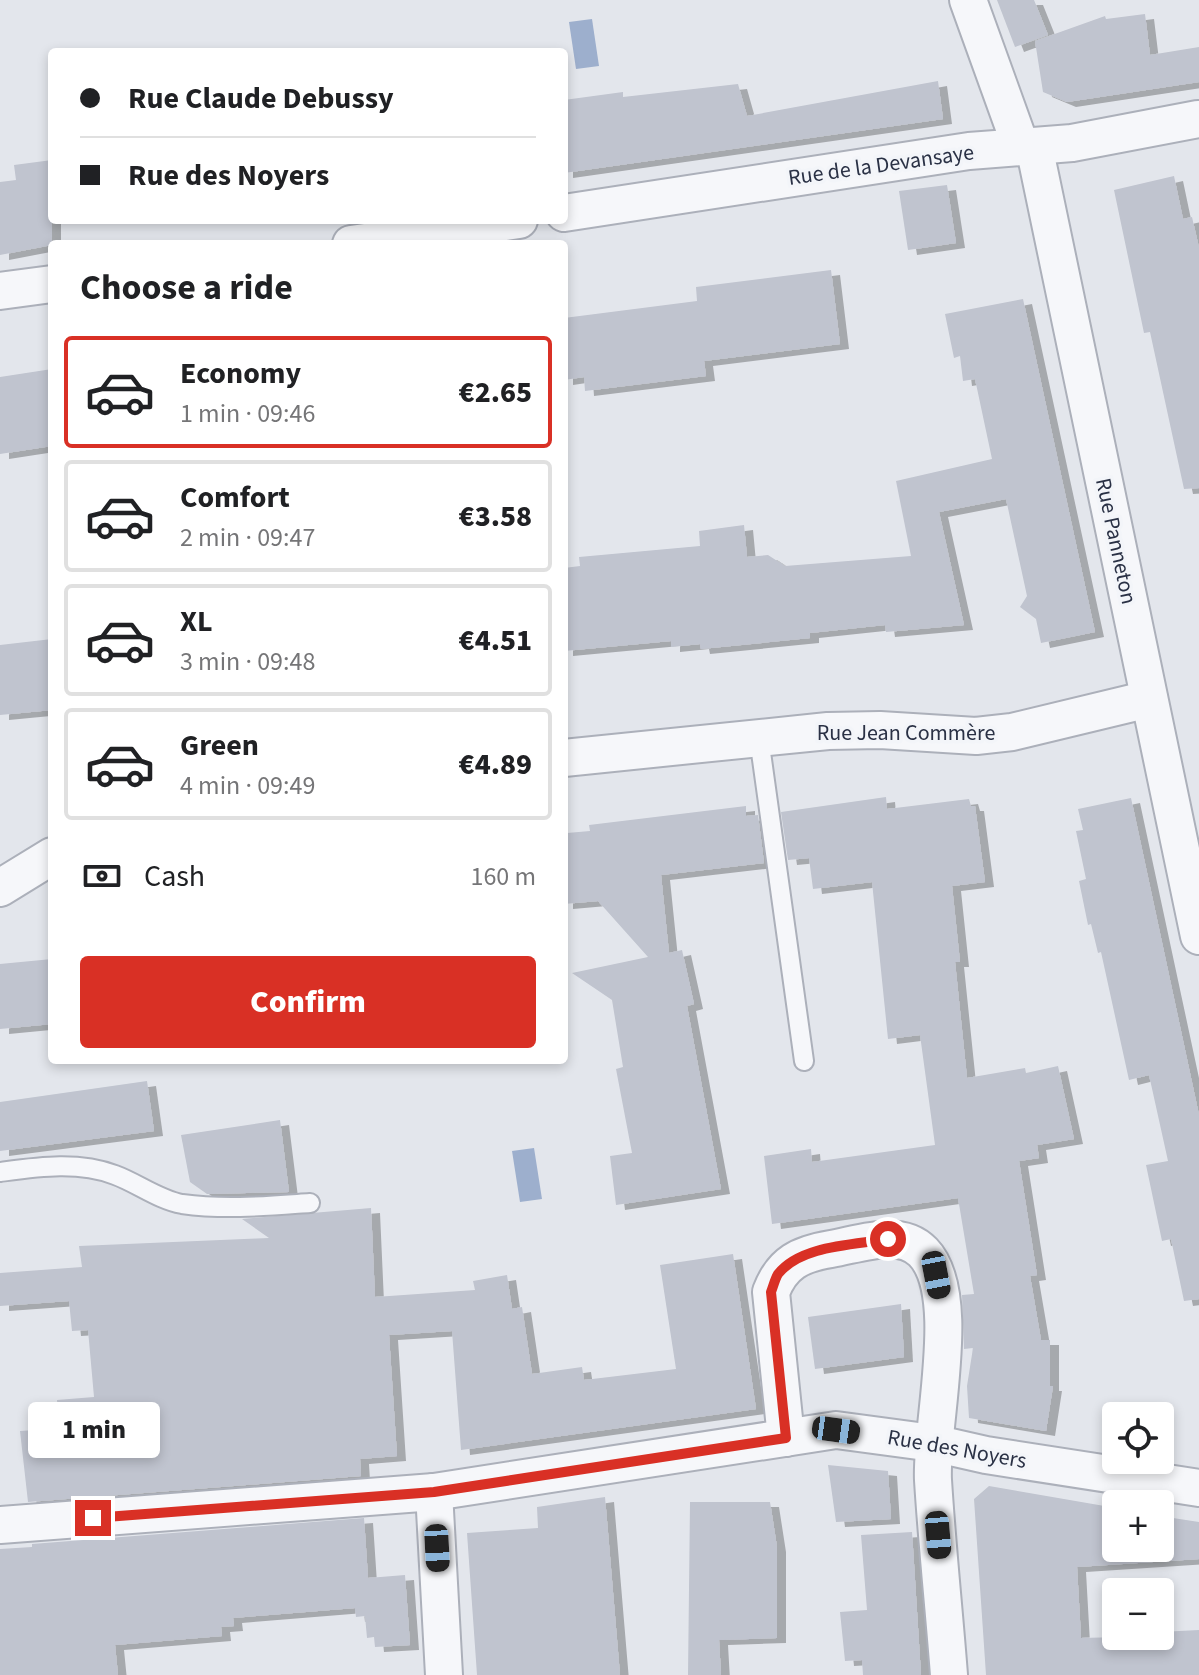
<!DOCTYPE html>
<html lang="en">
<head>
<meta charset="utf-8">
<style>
	:root { --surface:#fff; --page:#f2f2f2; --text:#202124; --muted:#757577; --line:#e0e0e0; --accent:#d93025 }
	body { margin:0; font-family:"Source Sans 3",sans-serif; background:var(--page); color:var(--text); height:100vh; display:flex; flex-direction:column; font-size:30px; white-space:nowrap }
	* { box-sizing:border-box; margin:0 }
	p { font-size:26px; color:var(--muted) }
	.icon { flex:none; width:44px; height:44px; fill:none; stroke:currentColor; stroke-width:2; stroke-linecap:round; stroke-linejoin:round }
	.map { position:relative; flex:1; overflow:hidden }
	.sheet { position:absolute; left:48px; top:240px; width:520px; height:824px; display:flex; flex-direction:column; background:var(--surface); border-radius:8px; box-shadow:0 4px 12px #0003 }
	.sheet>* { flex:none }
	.top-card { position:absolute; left:48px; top:48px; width:520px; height:176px; border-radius:8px; box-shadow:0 4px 12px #0003; display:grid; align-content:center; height:176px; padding:0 32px; background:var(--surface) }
	.fabs { position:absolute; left:1102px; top:1402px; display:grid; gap:16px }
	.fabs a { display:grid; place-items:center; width:72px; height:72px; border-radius:8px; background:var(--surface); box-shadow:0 4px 12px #0003; font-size:40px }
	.end { position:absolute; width:36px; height:36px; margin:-18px; border:10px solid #d93025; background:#fff; box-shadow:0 0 0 4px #fff }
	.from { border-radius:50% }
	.bubble { position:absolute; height:56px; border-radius:8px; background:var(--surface); box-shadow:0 4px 12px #0003; font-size:26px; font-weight:800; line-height:56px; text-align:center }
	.car { position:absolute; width:24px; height:48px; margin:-24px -12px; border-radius:10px; box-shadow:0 0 6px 2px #0007; background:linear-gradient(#222 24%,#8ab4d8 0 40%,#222 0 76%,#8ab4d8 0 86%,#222 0) }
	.top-card b { display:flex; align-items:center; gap:28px; height:76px; font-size:30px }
	.top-card b+b { border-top:2px solid var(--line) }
	.top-card i { width:20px; height:20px; background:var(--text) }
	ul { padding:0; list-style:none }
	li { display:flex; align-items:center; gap:24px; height:112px; margin:0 16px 12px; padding:0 16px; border:4px solid var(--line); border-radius:8px }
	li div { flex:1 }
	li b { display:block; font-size:30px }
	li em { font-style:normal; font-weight:800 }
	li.selected { border-color:var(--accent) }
	li>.icon { width:72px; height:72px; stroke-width:1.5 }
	h2 { padding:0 32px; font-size:36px; line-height:96px }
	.pay { display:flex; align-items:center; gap:20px; height:88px; padding:0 32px; font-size:30px }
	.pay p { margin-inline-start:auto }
	.button { display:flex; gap:16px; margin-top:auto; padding:16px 32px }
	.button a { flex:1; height:92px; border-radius:8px; background:var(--accent); color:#fff; font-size:32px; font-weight:800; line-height:92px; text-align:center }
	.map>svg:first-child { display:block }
	.water { fill:#9dafcd }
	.building { fill:#c0c4cf; filter:url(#shadow) }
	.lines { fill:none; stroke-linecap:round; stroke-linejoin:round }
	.service-casing { stroke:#acb0ba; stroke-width:22 }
	.minor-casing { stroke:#acb0ba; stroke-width:40 }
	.service { stroke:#f6f7fa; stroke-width:18 }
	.minor { stroke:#f6f7fa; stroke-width:36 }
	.route { stroke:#d93025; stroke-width:10 }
	.labels { text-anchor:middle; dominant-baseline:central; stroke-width:7; stroke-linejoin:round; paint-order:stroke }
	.street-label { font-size:22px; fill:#2a3145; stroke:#f3f5f9 }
</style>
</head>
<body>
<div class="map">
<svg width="1199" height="1675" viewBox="0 0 1199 1675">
	<defs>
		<filter id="shadow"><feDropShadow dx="9" dy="5" stdDeviation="0" flood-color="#0004"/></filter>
	</defs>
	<rect width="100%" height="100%" fill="#e3e6ec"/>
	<g class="water">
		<polygon points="592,19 599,66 576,69 569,22"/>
		<polygon points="534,1148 542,1199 520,1202 512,1151"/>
	</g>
	<g class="building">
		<polygon points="997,0 1034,0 1048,35 1015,47"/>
		<polygon points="1145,14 1150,55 1199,47 1199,82 1067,102 1043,92 1035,41 1105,16 1106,19"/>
		<polygon points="938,81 943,119 564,173 564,100 623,92 623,97 738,84 747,116"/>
		<polygon points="52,160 52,245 0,255 0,182 16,180 14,165"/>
		<polygon points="1174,176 1183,219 1192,217 1199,248 1199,488 1184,489 1150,332 1144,333 1114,190"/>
		<polygon points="947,185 956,243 908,250 899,191"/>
		<polygon points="831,270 840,344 704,361 706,376 585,391 584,377 564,380 564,318 697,301 696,287"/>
		<polygon points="1023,299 1095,632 1041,643 1036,619 1020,607 1027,596 1006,499 939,512 964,625 886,632 885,625 810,633 810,638 701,649 700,644 671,647 671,641 564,651 564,568 580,566 579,557 700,546 699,531 744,525 747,557 768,555 785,566 911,556 896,481 992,459 975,379 963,381 960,356 954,358 945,314"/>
		<polygon points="52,369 52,446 0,454 0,377"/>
		<polygon points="52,639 52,710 0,715 0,645"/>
		<polygon points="886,797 887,809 969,799 971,806 975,806 985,882 952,886 960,962 955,962 967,1078 1025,1068 1026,1073 1058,1066 1074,1139 1037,1145 1039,1158 1019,1161 1037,1275 1030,1276 1041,1340 1050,1340 1050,1386 1053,1386 1046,1431 969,1418 967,1386 973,1348 964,1349 962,1295 974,1294 958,1198 772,1224 764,1156 811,1149 812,1162 935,1145 920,1035 888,1039 872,882 813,889 809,858 788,860 781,812"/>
		<polygon points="1131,798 1199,1115 1199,1299 1184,1301 1171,1239 1162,1241 1146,1165 1168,1161 1149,1075 1129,1080 1101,952 1098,953 1091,924 1088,925 1079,881 1086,879 1076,831 1083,830 1078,809"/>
		<polygon points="746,806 746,816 758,815 764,863 661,875 669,953 682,950 694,1004 687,1006 721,1189 616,1205 610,1156 632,1153 616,1069 623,1067 612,1000 572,973 648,957 598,901 564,904 564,846 568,845 567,833 590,831 589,825"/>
		<polygon points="52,959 52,1024 0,1029 0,964"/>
		<polygon points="147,1081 154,1131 0,1151 0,1102"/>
		<polygon points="280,1120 289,1192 207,1194 190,1182 181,1135"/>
		<polygon points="371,1208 375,1297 475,1290 473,1281 507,1275 512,1309 522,1307 532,1374 582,1367 584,1380 676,1369 660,1265 733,1254 756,1409 461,1450 452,1331 389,1335 397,1456 360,1459 361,1476 28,1502 20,1431 35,1430 35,1423 43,1421 42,1412 58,1411 57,1400 94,1397 88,1330 72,1331 69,1301 0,1306 0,1273 82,1267 79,1246 269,1238 242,1219"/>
		<polygon points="901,1304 904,1357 815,1369 808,1317"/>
		<polygon points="828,1465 888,1471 891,1519 836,1522"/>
		<polygon points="989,1486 1116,1508 1116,1548 1160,1548 1160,1516 1199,1522 1199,1559 1077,1567 1081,1638 1160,1636 1160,1632 1199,1630 1199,1675 986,1675 974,1499"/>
		<polygon points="605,1497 620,1675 477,1675 467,1533 538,1528 537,1507"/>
		<polygon points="690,1502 770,1502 777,1547 777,1638 719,1640 721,1675 688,1675"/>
		<polygon points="364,1518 368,1578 405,1575 410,1645 375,1647 374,1637 367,1638 365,1616 356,1617 355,1608 233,1618 234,1626 221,1627 222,1636 115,1645 118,1675 0,1675 0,1549 32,1547 32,1544"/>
		<polygon points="912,1532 921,1675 863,1675 862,1660 845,1661 840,1612 867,1610 861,1535"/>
	</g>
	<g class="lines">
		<g class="service-casing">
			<g id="service">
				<polyline points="759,738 804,1061"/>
				<path d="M0,1172C38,1167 78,1161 115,1175C137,1183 159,1200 182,1204C225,1210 267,1206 310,1203"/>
			</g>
		</g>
		<g class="minor-casing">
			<g id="minor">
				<polyline points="968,0 1021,147"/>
				<polyline points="1034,146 1199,936"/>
				<polyline points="564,213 969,151 1072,143 1198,119"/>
				<polyline points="351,244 519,220"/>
				<polyline points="0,291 52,284"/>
				<polyline points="564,758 828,731 880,730 976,736 1012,732 1149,699"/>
				<polyline points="0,888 52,856"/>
				<path d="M786,1438L771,1292C782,1263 800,1254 831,1249C860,1244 900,1228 923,1252C964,1294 930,1424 933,1480C937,1545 944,1610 949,1675"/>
				<polyline points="434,1492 444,1675"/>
				<polyline points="0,1525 434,1492 836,1430 933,1443 986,1455 1199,1488"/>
			</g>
		</g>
		<use href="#service" class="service"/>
		<use href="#minor" class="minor"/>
	</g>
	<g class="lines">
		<path class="route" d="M93,1518L434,1492L786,1438L771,1292C773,1287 775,1279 778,1274C801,1245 854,1245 888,1239"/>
	</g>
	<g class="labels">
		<g class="street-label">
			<text transform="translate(881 165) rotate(-8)">Rue de la Devansaye</text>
			<text transform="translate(1116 541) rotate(78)">Rue Panneton</text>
			<text x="906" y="733">Rue Jean Commère</text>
			<text transform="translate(957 1449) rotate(10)">Rue des Noyers</text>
		</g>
	</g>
</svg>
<div class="fabs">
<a><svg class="icon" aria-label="locate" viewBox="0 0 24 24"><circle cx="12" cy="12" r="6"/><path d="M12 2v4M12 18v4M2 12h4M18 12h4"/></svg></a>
<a>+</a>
<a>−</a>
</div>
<i class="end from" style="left:888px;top:1239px"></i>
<i class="end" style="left:93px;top:1518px"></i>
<div class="bubble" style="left:28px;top:1402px;width:132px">1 min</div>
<i class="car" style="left:936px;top:1275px;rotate:169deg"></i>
<i class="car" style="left:836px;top:1430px;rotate:98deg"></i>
<i class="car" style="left:938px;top:1535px;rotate:175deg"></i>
<i class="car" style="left:437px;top:1548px;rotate:177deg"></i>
<div class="top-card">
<b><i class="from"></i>Rue Claude Debussy</b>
<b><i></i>Rue des Noyers</b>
</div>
<section class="sheet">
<h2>Choose a ride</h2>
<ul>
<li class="selected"><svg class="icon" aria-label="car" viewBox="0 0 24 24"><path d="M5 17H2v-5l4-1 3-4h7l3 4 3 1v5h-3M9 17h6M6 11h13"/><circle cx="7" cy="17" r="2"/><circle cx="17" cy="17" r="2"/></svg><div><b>Economy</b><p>1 min · 09:46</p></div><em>€2.65</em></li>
<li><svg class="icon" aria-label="car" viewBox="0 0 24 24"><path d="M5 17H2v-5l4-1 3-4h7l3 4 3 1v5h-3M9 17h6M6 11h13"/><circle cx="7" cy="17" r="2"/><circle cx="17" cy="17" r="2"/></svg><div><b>Comfort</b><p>2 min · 09:47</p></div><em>€3.58</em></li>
<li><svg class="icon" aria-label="car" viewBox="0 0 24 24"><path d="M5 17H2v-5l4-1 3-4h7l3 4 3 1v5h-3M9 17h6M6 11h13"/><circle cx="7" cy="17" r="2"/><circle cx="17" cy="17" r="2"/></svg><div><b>XL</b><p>3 min · 09:48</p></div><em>€4.51</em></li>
<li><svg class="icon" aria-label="car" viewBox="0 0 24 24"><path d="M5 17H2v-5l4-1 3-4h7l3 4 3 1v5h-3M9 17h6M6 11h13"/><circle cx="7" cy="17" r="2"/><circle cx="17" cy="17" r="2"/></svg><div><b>Green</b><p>4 min · 09:49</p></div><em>€4.89</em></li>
</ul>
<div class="pay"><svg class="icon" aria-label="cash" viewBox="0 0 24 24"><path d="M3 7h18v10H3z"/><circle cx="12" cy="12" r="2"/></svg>Cash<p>160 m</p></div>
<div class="button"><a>Confirm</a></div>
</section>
</div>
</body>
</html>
